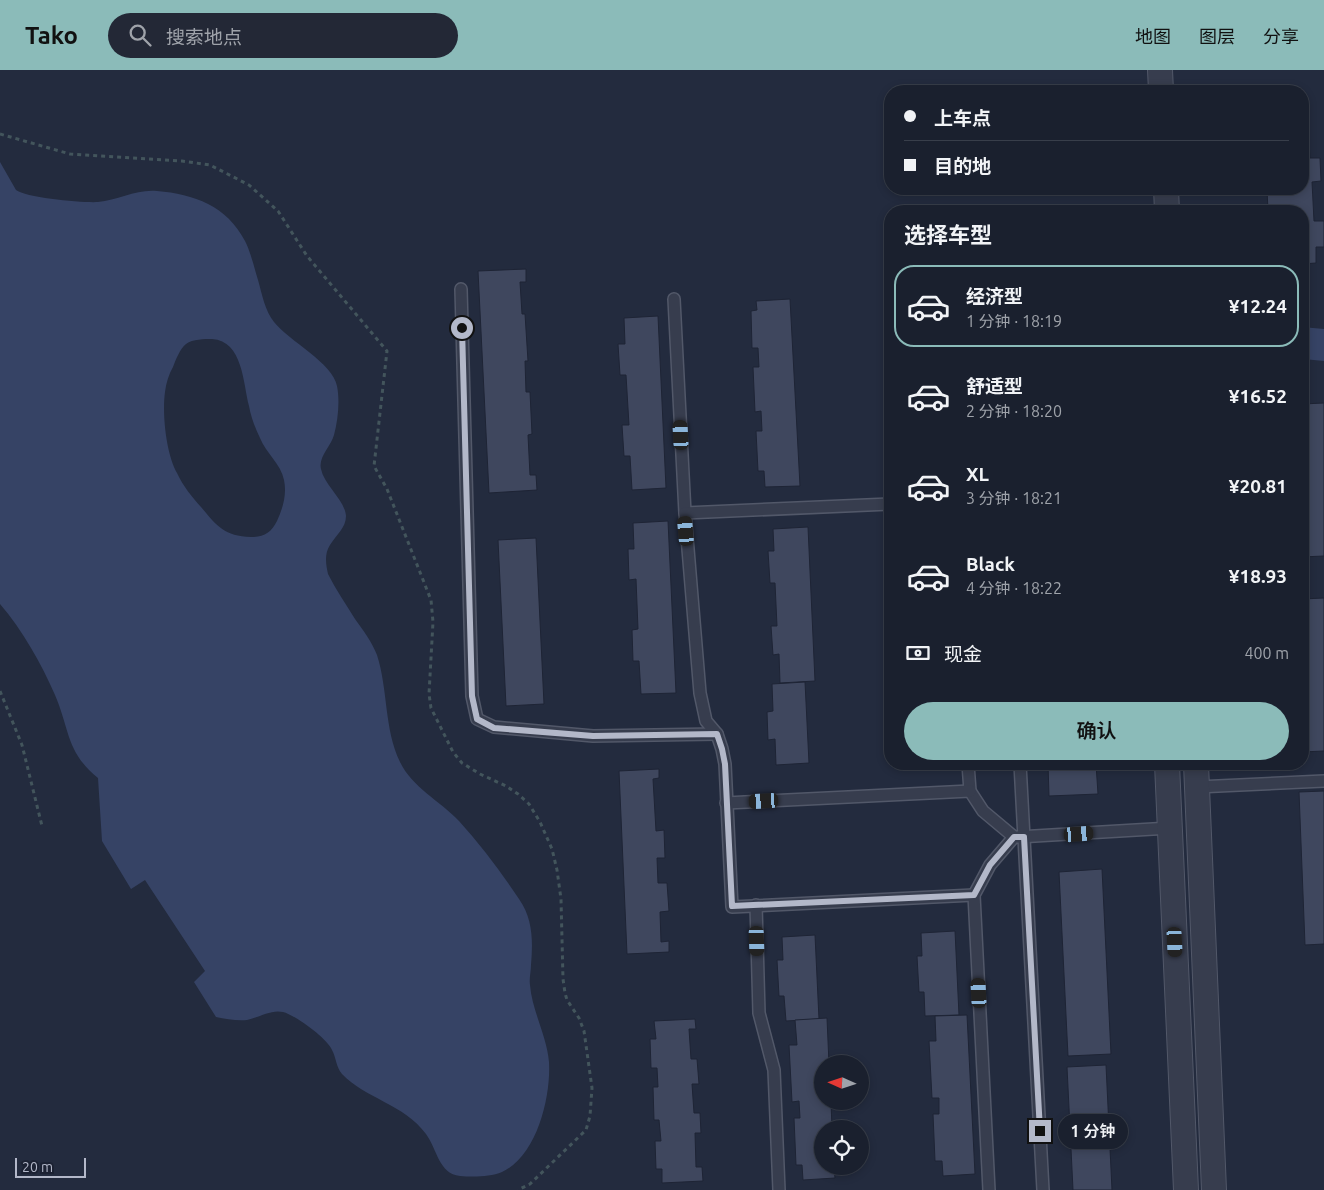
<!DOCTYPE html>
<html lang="zh">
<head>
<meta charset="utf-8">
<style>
	:root { --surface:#1a202e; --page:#232836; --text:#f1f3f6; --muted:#9fa3aa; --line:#383e4a; --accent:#8bbbb9 }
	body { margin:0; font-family:Ubuntu,"Noto Sans SC",sans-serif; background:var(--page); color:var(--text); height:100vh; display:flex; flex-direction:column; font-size:19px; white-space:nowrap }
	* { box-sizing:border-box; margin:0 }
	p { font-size:16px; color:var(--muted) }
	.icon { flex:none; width:28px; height:28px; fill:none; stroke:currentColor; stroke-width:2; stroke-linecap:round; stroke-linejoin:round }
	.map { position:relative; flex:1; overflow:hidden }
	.drawer { position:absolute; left:884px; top:135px; width:425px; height:565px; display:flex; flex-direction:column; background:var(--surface); border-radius:20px; box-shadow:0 2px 8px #0003,0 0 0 1px var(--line) }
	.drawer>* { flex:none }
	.top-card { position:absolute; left:884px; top:15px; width:425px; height:110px; border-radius:20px; box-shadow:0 2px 8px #0003,0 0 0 1px var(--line); display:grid; align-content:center; height:110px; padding:0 20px; background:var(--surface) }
	.needle { width:32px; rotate:273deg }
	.fabs { position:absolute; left:814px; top:985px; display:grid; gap:10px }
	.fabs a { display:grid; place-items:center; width:55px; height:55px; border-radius:50%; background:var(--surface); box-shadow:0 2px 8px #0003,0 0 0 1px var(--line); font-size:25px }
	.scale { position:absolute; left:15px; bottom:12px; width:71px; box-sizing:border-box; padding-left:5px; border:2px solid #b3b8c9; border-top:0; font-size:14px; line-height:18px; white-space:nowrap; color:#b3b8c9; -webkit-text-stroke:4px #1c2233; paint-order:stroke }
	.end { position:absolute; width:22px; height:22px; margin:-11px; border:6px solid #b3b8c9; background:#111; box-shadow:0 0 0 2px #111 }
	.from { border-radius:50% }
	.bubble { position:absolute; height:35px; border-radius:18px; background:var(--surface); box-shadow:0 2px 8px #0003,0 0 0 1px var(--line); font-size:16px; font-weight:600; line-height:35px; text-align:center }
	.car { position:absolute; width:15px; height:30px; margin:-15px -8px; border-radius:6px; box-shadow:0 0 4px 1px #0007; background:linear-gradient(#222 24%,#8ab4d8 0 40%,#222 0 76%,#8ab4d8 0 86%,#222 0) }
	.top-card b { display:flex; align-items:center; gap:18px; height:48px; font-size:19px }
	.top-card b+b { border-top:1px solid var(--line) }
	.top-card i { width:12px; height:12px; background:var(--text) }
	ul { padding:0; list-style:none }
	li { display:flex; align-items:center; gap:15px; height:82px; margin:0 10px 8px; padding:0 10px; border:2px solid transparent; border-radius:20px }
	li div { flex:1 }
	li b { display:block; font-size:19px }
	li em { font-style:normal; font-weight:600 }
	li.current { border-color:var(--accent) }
	li>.icon { width:45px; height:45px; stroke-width:1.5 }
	h2 { padding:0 20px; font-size:22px; line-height:60px }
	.pay { display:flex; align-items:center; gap:12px; height:55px; padding:0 20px; font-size:19px }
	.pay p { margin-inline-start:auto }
	.action { display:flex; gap:10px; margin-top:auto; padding:10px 20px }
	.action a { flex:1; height:58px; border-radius:30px; background:var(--accent); color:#111; font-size:20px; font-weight:600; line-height:58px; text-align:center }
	header { display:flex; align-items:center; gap:30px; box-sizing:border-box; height:70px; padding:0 25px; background:var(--accent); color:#111 }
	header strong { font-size:24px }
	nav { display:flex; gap:28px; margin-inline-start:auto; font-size:18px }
	.search { width:350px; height:45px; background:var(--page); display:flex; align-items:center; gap:12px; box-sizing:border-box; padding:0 18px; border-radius:28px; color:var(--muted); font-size:19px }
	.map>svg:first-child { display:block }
	.water { fill:#364365; fill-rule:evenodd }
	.building { fill:#3f475e; stroke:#1e2435 }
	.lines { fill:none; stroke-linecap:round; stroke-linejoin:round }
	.lane-casing { stroke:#525869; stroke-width:14 }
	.street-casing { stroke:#525869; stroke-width:26 }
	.path { stroke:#43555c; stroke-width:3; stroke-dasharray:4 4; stroke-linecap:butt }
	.lane { stroke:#373d4e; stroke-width:11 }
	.street { stroke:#373d4e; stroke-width:24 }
	.route { stroke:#b3b8c9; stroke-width:6 }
</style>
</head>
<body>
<header>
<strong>Tako</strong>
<div class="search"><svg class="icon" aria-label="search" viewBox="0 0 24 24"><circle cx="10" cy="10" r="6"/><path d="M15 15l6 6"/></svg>搜索地点</div>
<nav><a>地图</a><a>图层</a><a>分享</a></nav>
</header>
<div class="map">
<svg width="1324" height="1120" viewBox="0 0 1324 1120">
	<rect width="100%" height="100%" fill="#232b3e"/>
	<g class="water">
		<path d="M0,92L16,120C26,128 84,133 98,132C118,130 137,119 157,121C194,124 227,136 245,171C251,183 254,197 258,210C262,224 265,241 274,252C289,271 333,293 337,316C340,331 338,350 334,365C331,376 318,387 321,399C324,415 345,430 346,446C346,458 336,465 330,475C324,484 326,495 328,504C336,520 346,534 355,549C363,560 372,572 377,585C388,619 384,659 400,692C412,717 440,731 459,751C481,775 501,802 519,829C533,849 533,871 531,895C531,901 529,909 530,915C532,941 547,966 549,992C551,1027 537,1086 502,1102C490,1107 473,1107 460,1106C439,1104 437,1079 426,1064C404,1034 366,1029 342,1004C336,997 336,987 332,980C327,968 295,945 283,942C271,939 258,948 247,950C237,951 226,949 216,947L194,912L205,901L145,810L131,819L102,771L98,708C66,682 70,660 55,625C41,593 23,561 0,534ZM212,269C243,271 243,313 249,336C251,347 255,358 260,368C266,383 281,394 284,410C287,424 283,438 277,451C271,463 264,467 251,467C224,466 217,456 201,437C192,427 183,416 177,403C166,383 162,344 165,322C166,313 169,304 173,297C176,289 180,279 186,274C193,269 204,269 212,269Z"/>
		<polygon points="1302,257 1324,259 1324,291 1303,289"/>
	</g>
	<g class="building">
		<polygon points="1309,71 1310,88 1320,88 1321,111 1312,112 1314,151 1324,151 1324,177 1316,177 1316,193 1302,194 1302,141 1268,141 1267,119 1302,119 1302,72"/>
		<polygon points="526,199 526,212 520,212 522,244 525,244 528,291 525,291 526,322 530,322 532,364 528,365 530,405 536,405 537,420 489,423 478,201"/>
		<polygon points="790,229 800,416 765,417 764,401 758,401 756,361 762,361 761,341 755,342 753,297 759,297 758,278 752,278 751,241 757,240 756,231"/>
		<polygon points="658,246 666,418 632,420 630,386 624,386 622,355 629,355 626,305 620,305 618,274 625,274 624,248"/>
		<polygon points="1324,333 1324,486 1302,487 1302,334"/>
		<polygon points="668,451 676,623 641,624 639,591 633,591 632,560 638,559 636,509 629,510 628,479 634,479 633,453"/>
		<polygon points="808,457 815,611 780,613 779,584 773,585 771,556 777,556 775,513 770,513 768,481 774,481 773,459"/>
		<polygon points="536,468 544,634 506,636 498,470"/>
		<polygon points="1324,528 1324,681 1302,682 1302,529"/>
		<polygon points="805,612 809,693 776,695 775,669 768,670 767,642 773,641 772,614"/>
		<polygon points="1048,694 1096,694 1098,724 1049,726"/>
		<polygon points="659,699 659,708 653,709 656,761 664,760 665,788 657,788 658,813 667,813 669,841 660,842 661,872 669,871 669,882 627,884 619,701"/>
		<polygon points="1324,721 1324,874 1305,875 1299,722"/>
		<polygon points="1102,799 1111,984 1068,986 1059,802"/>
		<polygon points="955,861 959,945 925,946 924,922 919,922 917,886 922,886 921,863"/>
		<polygon points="815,865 819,949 786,951 784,926 779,926 777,890 783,890 782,867"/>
		<polygon points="967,945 975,1104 943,1106 942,1091 935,1091 933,1044 939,1044 939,1028 932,1028 929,971 936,971 935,946"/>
		<polygon points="827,948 829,994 822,994 822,1031 831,1031 832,1059 822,1059 822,1096 834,1096 835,1108 803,1110 802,1095 796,1095 794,1048 800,1048 799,1031 792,1032 789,975 797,975 795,950"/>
		<polygon points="695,949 696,959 689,959 691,989 697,989 699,1014 692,1014 694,1043 700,1043 701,1063 695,1063 696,1097 702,1097 703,1111 662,1113 662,1099 656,1099 655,1071 661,1071 659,1050 654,1050 653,1017 658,1017 657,998 651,998 650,969 656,969 654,951"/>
		<polygon points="1106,995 1112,1120 1073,1120 1067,997"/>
	</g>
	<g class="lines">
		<g class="lane-casing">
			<g id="lane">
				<polyline points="461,219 472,626 477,649 494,657 593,666 717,664"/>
				<polyline points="674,229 685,443 700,623 706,651 717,664 722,679 725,694 732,837 974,825"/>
				<polyline points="685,443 890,434"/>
				<polyline points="968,694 970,721 983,741 1014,767 990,795 974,825 989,1120"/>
				<polyline points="1020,694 1043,1120"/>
				<polyline points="1197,717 1324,711"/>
				<polyline points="726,733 970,721"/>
				<polyline points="1018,767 1170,758"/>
				<polyline points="756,835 759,943 774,1000 779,1120"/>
			</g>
		</g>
		<g class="street-casing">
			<g id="street">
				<polyline points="1160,0 1161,21"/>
				<polyline points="1166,119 1167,141"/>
				<polyline points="1167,694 1186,1120"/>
				<polyline points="1196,694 1214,1120"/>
			</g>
		</g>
		<g class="path">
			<polyline points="0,64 70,84 182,91 210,95 249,115 278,141 307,186 387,281 374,396 387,419 431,530 433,552 429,624 431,638 453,682 462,693 480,704 506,716 518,724 529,734 540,752 552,779 557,800 561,829 563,909 565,923 567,930 579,948 584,961 592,1018 590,1046 586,1060 530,1114 518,1120"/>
			<polyline points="0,621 22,675 42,756"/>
		</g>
		<use href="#lane" class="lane"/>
		<use href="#street" class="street"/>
	</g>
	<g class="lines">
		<polyline class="route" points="462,258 472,626 477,649 494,658 593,666 717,664 722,679 725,694 732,836 974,825 990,795 1014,767 1024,767 1040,1061"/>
	</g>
</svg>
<div class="fabs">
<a><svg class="needle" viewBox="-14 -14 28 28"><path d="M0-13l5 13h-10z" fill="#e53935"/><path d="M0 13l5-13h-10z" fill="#9fa3aa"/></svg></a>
<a><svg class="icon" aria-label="locate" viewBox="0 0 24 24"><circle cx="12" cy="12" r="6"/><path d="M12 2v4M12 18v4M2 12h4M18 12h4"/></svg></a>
</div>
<div class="scale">20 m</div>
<i class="end from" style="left:462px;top:258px"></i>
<i class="end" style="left:1040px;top:1061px"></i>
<div class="bubble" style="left:1058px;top:1044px;width:70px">1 分钟</div>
<i class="car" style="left:681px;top:365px;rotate:357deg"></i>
<i class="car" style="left:686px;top:461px;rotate:355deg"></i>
<i class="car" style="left:764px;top:731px;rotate:267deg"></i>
<i class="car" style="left:1079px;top:764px;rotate:86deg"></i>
<i class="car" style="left:757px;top:871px;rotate:178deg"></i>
<i class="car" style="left:1175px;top:872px;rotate:177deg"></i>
<i class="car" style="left:979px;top:923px;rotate:357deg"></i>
<div class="top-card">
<b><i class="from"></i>上车点</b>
<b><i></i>目的地</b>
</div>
<section class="drawer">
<h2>选择车型</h2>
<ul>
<li class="current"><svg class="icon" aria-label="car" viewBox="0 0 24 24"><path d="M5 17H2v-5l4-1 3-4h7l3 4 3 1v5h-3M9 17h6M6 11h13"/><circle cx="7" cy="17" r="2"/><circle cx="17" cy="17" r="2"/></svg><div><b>经济型</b><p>1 分钟 · 18:19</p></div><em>¥12.24</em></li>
<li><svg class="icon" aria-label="car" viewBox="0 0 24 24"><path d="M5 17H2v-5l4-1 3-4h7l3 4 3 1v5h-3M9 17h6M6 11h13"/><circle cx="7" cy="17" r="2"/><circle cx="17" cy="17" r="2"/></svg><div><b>舒适型</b><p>2 分钟 · 18:20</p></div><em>¥16.52</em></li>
<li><svg class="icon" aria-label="car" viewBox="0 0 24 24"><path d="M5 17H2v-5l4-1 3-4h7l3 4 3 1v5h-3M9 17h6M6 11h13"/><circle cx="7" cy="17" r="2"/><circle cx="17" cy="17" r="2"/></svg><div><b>XL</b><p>3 分钟 · 18:21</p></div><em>¥20.81</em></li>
<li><svg class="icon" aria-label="car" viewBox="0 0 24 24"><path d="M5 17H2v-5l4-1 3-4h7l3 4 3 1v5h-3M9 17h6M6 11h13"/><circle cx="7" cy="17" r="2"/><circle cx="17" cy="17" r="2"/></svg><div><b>Black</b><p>4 分钟 · 18:22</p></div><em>¥18.93</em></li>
</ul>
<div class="pay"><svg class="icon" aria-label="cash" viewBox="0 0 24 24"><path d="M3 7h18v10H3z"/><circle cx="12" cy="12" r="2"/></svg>现金<p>400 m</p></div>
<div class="action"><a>确认</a></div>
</section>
</div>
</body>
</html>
